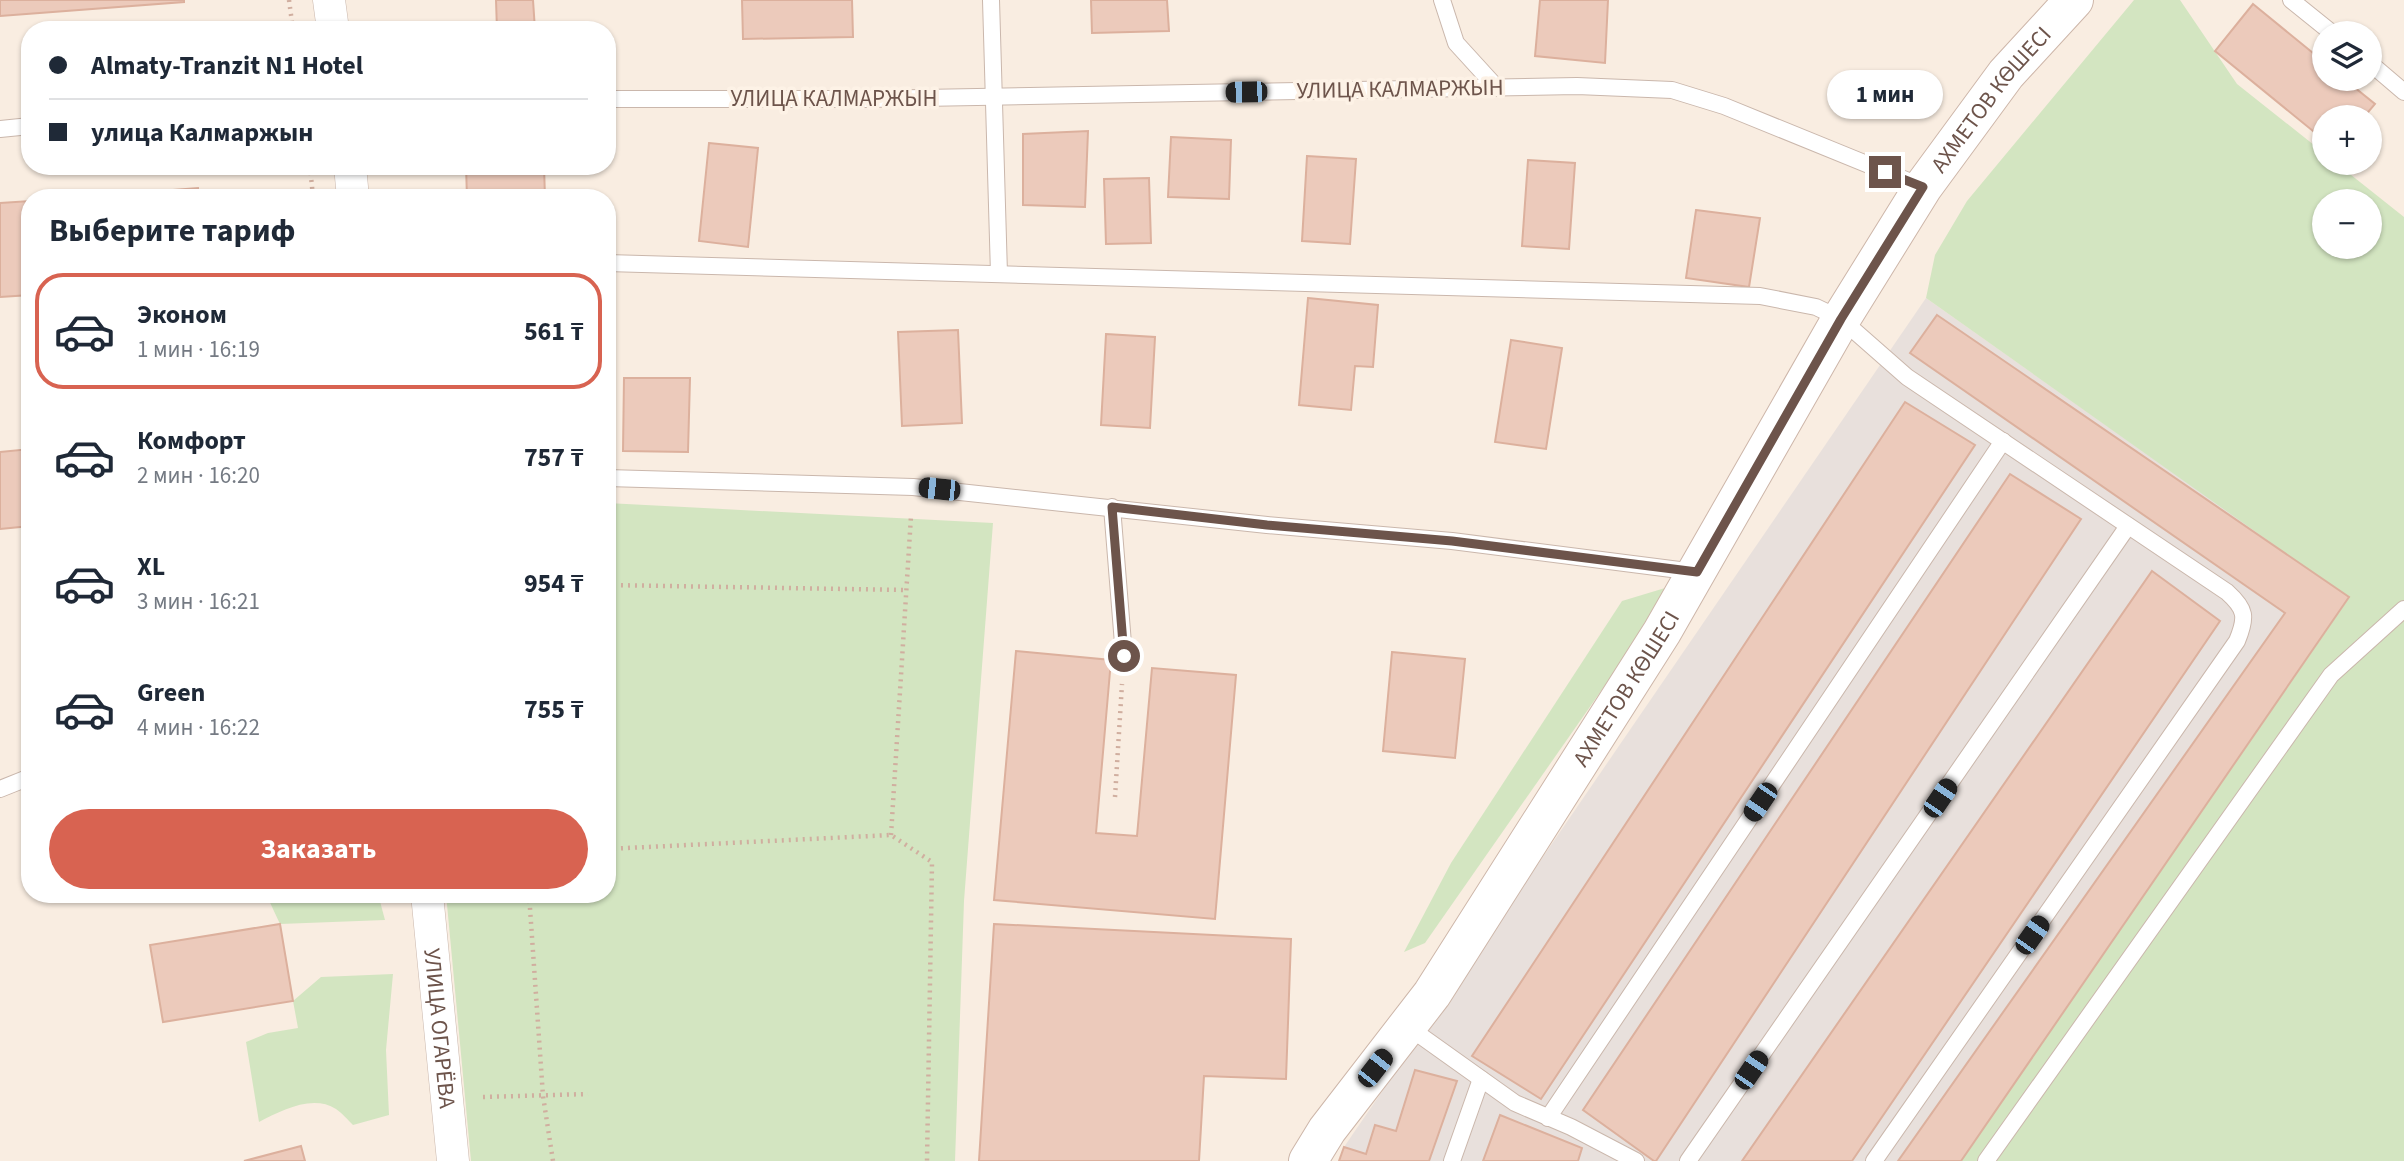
<!DOCTYPE html>
<html lang="ru">
<head>
<meta charset="utf-8">
<style>
	:root { --surface:#fff; --page:#f6f6f7; --text:#1f2937; --muted:#747a83; --line:#e0e1e3; --accent:#d86351 }
	body { margin:0; font-family:"Source Sans 3",sans-serif; background:var(--page); color:var(--text); height:100vh; display:flex; flex-direction:column; font-size:26px; white-space:nowrap }
	* { box-sizing:border-box; margin:0 }
	p { font-size:23px; color:var(--muted) }
	.icon { flex:none; width:38px; height:38px; fill:none; stroke:currentColor; stroke-width:2; stroke-linecap:round; stroke-linejoin:round }
	.map { position:relative; flex:1; overflow:hidden }
	.panel { position:absolute; left:21px; top:189px; width:595px; height:714px; display:flex; flex-direction:column; background:var(--surface); border-radius:28px; box-shadow:0 2px 5px #0004 }
	.panel>* { flex:none }
	.hud { position:absolute; left:21px; top:21px; width:595px; height:154px; border-radius:28px; box-shadow:0 2px 5px #0004; display:grid; align-content:center; height:154px; padding:0 28px; background:var(--surface) }
	.fabs { position:absolute; left:2312px; top:21px; display:grid; gap:14px }
	.fabs a { display:grid; place-items:center; width:70px; height:70px; border-radius:50%; background:var(--surface); box-shadow:0 2px 5px #0004; font-size:35px }
	.end { position:absolute; width:32px; height:32px; margin:-16px; border:9px solid #6d544b; background:#fff; box-shadow:0 0 0 4px #fff }
	.from { border-radius:50% }
	.bubble { position:absolute; height:49px; border-radius:24px; background:var(--surface); box-shadow:0 2px 5px #0004; font-size:23px; font-weight:700; line-height:49px; text-align:center }
	.car { position:absolute; width:21px; height:42px; margin:-21px -10px; border-radius:9px; box-shadow:0 0 5px 2px #0007; background:linear-gradient(#222 24%,#8ab4d8 0 40%,#222 0 76%,#8ab4d8 0 86%,#222 0) }
	.hud b { display:flex; align-items:center; gap:24px; height:66px; font-size:26px }
	.hud b+b { border-top:2px solid var(--line) }
	.hud i { width:18px; height:18px; background:var(--text) }
	ul { padding:0; list-style:none }
	li { display:flex; align-items:center; gap:21px; height:116px; margin:0 14px 10px; padding:0 14px; border:4px solid transparent; border-radius:28px }
	li div { flex:1 }
	li b { display:block; font-size:26px }
	li em { font-style:normal; font-weight:700 }
	li.current { border-color:var(--accent) }
	li>.icon { width:63px; height:63px; stroke-width:1.5 }
	h2 { padding:0 28px; font-size:32px; line-height:84px }
	.primary-button { display:flex; gap:14px; margin-top:auto; padding:14px 28px }
	.primary-button a { flex:1; height:80px; border-radius:42px; background:var(--accent); color:#fff; font-size:28px; font-weight:700; line-height:80px; text-align:center }
	.map>svg:first-child { display:block }
	.industrial { fill:#e8e0dc }
	.green { fill:#d3e5c1; fill-rule:evenodd }
	.building { fill:#eccabb; stroke:#dcb09d; stroke-width:2 }
	.lines { fill:none; stroke-linecap:round; stroke-linejoin:round }
	.service-casing { stroke:#cab7ac; stroke-width:18 }
	.minor-casing { stroke:#cab7ac; stroke-width:33 }
	.secondary-casing { stroke:#cdb6a9; stroke-width:40 }
	.path { stroke:#d0ae9f; stroke-width:4.5; stroke-dasharray:2 5; stroke-linecap:butt }
	.service { stroke:#fff; stroke-width:16 }
	.minor { stroke:#fff; stroke-width:32 }
	.secondary { stroke:#fff; stroke-width:38 }
	.route { stroke:#6d544b; stroke-width:9 }
	.labels { text-anchor:middle; dominant-baseline:central; stroke-width:7; stroke-linejoin:round; paint-order:stroke }
	.street-label { font-size:23px; fill:#6d544b; stroke:#fdf2e6 }
</style>
</head>
<body>
<div class="map">
<svg width="2404" height="1161" viewBox="0 0 2404 1161">
	<rect width="100%" height="100%" fill="#f9ede1"/>
	<polygon class="industrial" points="1926,298 2349,597 1961,1161 1339,1161 1344,1147"/>
	<g class="green">
		<path d="M2134,0H2180L2237,84L2324,153V163H2336L2404,217V1161H1961L2349,598L1926,298L1935,255L1967,201ZM2324,201H2370V247H2324Z"/>
		<polygon points="607,503 993,523 964,901 955,1161 471,1161 446,894 607,894"/>
		<polygon points="1675,585 1425,943 1404,952 1451,863 1622,601"/>
		<polygon points="266,894 378,894 385,920 280,924"/>
		<path d="M393,974L386,1050L389,1115L353,1125C348,1120 342,1113 336,1109C312,1094 281,1111 259,1122L246,1042L268,1033L298,1028L293,1001L321,977Z"/>
	</g>
	<g class="building">
		<polygon points="0,0 184,0 184,2 0,16"/>
		<polygon points="496,0 533,0 535,30 497,30"/>
		<polygon points="742,0 852,0 853,37 743,39"/>
		<polygon points="1091,0 1167,0 1169,31 1092,33"/>
		<polygon points="1540,0 1608,0 1605,63 1535,56"/>
		<polygon points="2253,4 2324,62 2324,79 2344,79 2375,104 2364,117 2324,117 2324,140 2215,51"/>
		<polygon points="1088,131 1085,207 1023,205 1023,134"/>
		<polygon points="1171,137 1231,140 1229,199 1168,197"/>
		<polygon points="709,143 758,148 748,247 699,241"/>
		<polygon points="1307,156 1356,159 1350,244 1302,241"/>
		<polygon points="1528,160 1575,163 1569,249 1522,246"/>
		<polygon points="466,166 544,166 545,198 467,198"/>
		<polygon points="1149,178 1151,243 1106,244 1104,179"/>
		<polygon points="198,188 199,198 68,198"/>
		<polygon points="30,201 30,295 0,297 0,203"/>
		<polygon points="1696,210 1760,218 1749,287 1686,278"/>
		<polygon points="1308,298 1378,305 1373,367 1355,366 1351,410 1299,405"/>
		<polygon points="1937,315 2349,597 1961,1161 1898,1161 2285,613 1910,353"/>
		<polygon points="958,330 962,423 902,426 898,332"/>
		<polygon points="1106,334 1155,337 1150,428 1101,425"/>
		<polygon points="1511,340 1562,348 1546,449 1495,442"/>
		<polygon points="624,378 690,378 688,452 623,451"/>
		<polygon points="1905,402 1975,445 1541,1099 1472,1056"/>
		<polygon points="30,449 30,526 0,529 0,452"/>
		<polygon points="2010,474 2081,519 1656,1161 1654,1161 1583,1110"/>
		<polygon points="2152,571 2220,621 1852,1161 1742,1161"/>
		<polygon points="1016,651 1111,660 1096,833 1137,836 1152,668 1236,675 1215,919 994,900"/>
		<polygon points="1392,652 1465,659 1455,758 1383,751"/>
		<polygon points="280,924 293,1001 163,1022 150,945"/>
		<polygon points="994,924 1291,939 1286,1079 1204,1076 1199,1161 979,1161"/>
		<polygon points="1415,1070 1457,1081 1429,1161 1339,1161 1344,1147 1366,1154 1375,1125 1396,1131"/>
		<polygon points="1500,1115 1582,1148 1578,1161 1483,1161"/>
		<polygon points="301,1146 305,1161 244,1161"/>
	</g>
	<g class="lines">
		<g class="service-casing">
			<g id="service">
				<polyline points="991,0 999,274"/>
				<polyline points="1442,0 1456,43 1497,88"/>
				<polyline points="2291,0 2332,33"/>
				<polyline points="2370,63 2404,92"/>
				<polyline points="607,99 867,99 1577,86 1672,90 1724,106 1923,187"/>
				<polyline points="0,129 30,126"/>
				<path d="M607,263L1760,296L1816,307L1841,319L1907,377L2227,592C2246,609 2247,617 2237,641L1874,1161"/>
				<polyline points="607,478 913,487 1267,525 1452,541 1695,572"/>
				<polyline points="1112,507 1124,656"/>
				<polyline points="0,789 30,777"/>
				<polyline points="1407,1026 1515,1103 1571,1127 1636,1161"/>
				<polyline points="1548,1118 2003,441"/>
				<polyline points="1452,1161 1481,1079"/>
				<polyline points="1688,1161 2128,526"/>
				<polyline points="1986,1161 2331,675 2404,609"/>
			</g>
		</g>
		<g class="minor-casing">
			<g id="minor">
				<polyline points="329,0 333,30"/>
				<polyline points="350,166 353,198"/>
				<path id="s1" d="M427,894L453,1161"/>
			</g>
		</g>
		<g class="secondary-casing">
			<g id="secondary">
				<path id="s2" d="M1308,1161L1327,1130L1432,994L1662,632L1841,319L1923,187L2006,74L2074,0"/>
			</g>
		</g>
		<g class="path">
			<polyline points="289,0 293,30"/>
			<polyline points="310,166 313,197"/>
			<polyline points="607,585 906,590"/>
			<polyline points="1115,797 1122,684"/>
			<polyline points="891,835 911,516"/>
			<polyline points="607,849 891,835 932,862 927,1161"/>
			<polyline points="529,894 543,1096 553,1161"/>
			<polyline points="483,1097 588,1094"/>
		</g>
		<use href="#service" class="service"/>
		<use href="#minor" class="minor"/>
		<use href="#secondary" class="secondary"/>
	</g>
	<g class="lines">
		<polyline class="route" points="1124,656 1112,507 1267,525 1452,541 1697,572 1841,319 1923,187 1885,172"/>
	</g>
	<g class="labels">
		<g class="street-label">
			<text transform="translate(1400 89) rotate(-1)">УЛИЦА КАЛМАРЖЫН</text>
			<text x="834" y="98">УЛИЦА КАЛМАРЖЫН</text>
			<text stroke="none"><textPath href="#s2" startOffset="1264">АХМЕТОВ КӨШЕСІ</textPath></text>
			<text stroke="none"><textPath href="#s2" startOffset="570">АХМЕТОВ КӨШЕСІ</textPath></text>
			<text stroke="none"><textPath href="#s1" startOffset="135">УЛИЦА ОГАРЁВА</textPath></text>
		</g>
	</g>
</svg>
<div class="fabs">
<a><svg class="icon" aria-label="layers" viewBox="0 0 24 24"><path d="M12 4l9 5-9 5-9-5zM3 14l9 5 9-5"/></svg></a>
<a>+</a>
<a>−</a>
</div>
<i class="end from" style="left:1124px;top:656px"></i>
<i class="end" style="left:1885px;top:172px"></i>
<div class="bubble" style="left:1827px;top:70px;width:116px">1 мин</div>
<i class="car" style="left:1246px;top:92px;rotate:269deg"></i>
<i class="car" style="left:939px;top:489px;rotate:276deg"></i>
<i class="car" style="left:1940px;top:798px;rotate:34deg"></i>
<i class="car" style="left:1760px;top:802px;rotate:214deg"></i>
<i class="car" style="left:2032px;top:935px;rotate:35deg"></i>
<i class="car" style="left:1375px;top:1068px;rotate:38deg"></i>
<i class="car" style="left:1751px;top:1070px;rotate:34deg"></i>
<div class="hud">
<b><i class="from"></i>Almaty-Tranzit N1 Hotel</b>
<b><i></i>улица Калмаржын</b>
</div>
<section class="panel">
<h2>Выберите тариф</h2>
<ul>
<li class="current"><svg class="icon" aria-label="car" viewBox="0 0 24 24"><path d="M5 17H2v-5l4-1 3-4h7l3 4 3 1v5h-3M9 17h6M6 11h13"/><circle cx="7" cy="17" r="2"/><circle cx="17" cy="17" r="2"/></svg><div><b>Эконом</b><p>1 мин · 16:19</p></div><em>561 ₸</em></li>
<li><svg class="icon" aria-label="car" viewBox="0 0 24 24"><path d="M5 17H2v-5l4-1 3-4h7l3 4 3 1v5h-3M9 17h6M6 11h13"/><circle cx="7" cy="17" r="2"/><circle cx="17" cy="17" r="2"/></svg><div><b>Комфорт</b><p>2 мин · 16:20</p></div><em>757 ₸</em></li>
<li><svg class="icon" aria-label="car" viewBox="0 0 24 24"><path d="M5 17H2v-5l4-1 3-4h7l3 4 3 1v5h-3M9 17h6M6 11h13"/><circle cx="7" cy="17" r="2"/><circle cx="17" cy="17" r="2"/></svg><div><b>XL</b><p>3 мин · 16:21</p></div><em>954 ₸</em></li>
<li><svg class="icon" aria-label="car" viewBox="0 0 24 24"><path d="M5 17H2v-5l4-1 3-4h7l3 4 3 1v5h-3M9 17h6M6 11h13"/><circle cx="7" cy="17" r="2"/><circle cx="17" cy="17" r="2"/></svg><div><b>Green</b><p>4 мин · 16:22</p></div><em>755 ₸</em></li>
</ul>
<div class="primary-button"><a>Заказать</a></div>
</section>
</div>
</body>
</html>
